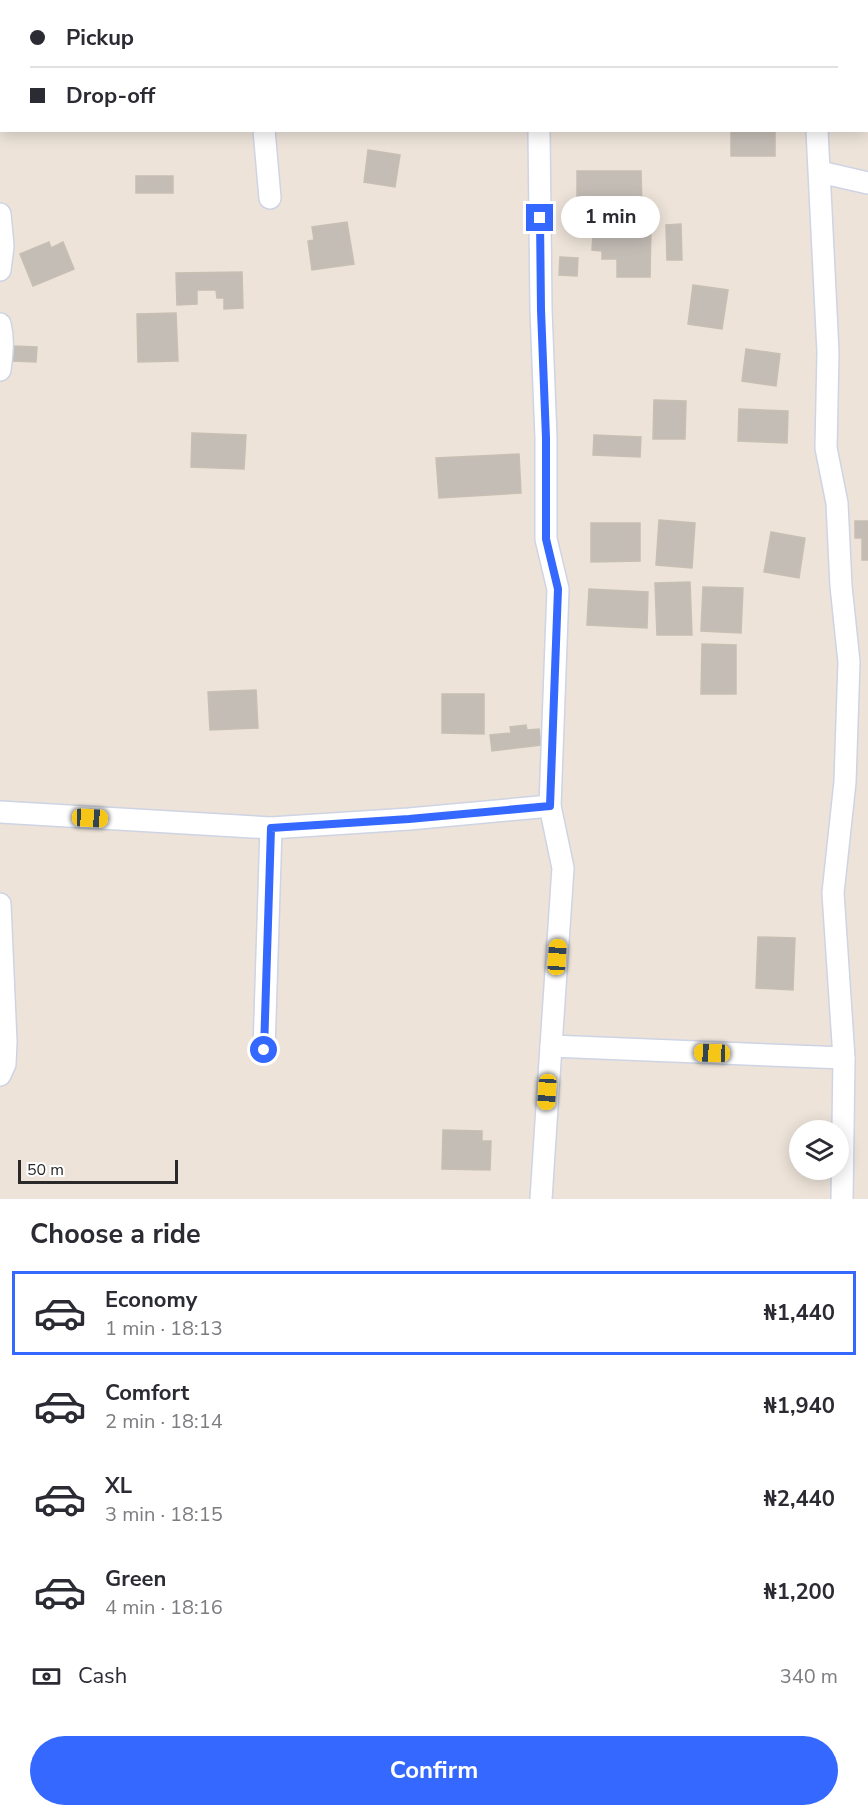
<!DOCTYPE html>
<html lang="en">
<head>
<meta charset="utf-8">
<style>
	:root { --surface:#fff; --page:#f2f2f3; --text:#2b2b33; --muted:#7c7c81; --line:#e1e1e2; --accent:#3468ff }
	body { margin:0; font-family:"Nunito Sans",sans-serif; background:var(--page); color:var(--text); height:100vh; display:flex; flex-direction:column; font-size:22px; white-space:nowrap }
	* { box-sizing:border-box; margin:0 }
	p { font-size:20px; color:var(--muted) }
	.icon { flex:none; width:33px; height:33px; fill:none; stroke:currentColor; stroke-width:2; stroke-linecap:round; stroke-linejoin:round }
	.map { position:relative; height:1199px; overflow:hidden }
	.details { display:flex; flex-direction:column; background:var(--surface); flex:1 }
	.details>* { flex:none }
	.hud { position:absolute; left:0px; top:0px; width:868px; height:132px; box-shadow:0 3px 15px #0003; display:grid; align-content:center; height:132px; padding:0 30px; background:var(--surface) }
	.buttons { position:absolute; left:789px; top:1120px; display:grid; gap:12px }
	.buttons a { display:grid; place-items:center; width:60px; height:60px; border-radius:50%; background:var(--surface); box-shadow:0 3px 15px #0003; font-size:30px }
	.scale { position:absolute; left:18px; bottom:15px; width:160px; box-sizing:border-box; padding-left:6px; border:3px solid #292929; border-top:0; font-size:16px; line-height:21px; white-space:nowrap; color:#292929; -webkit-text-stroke:4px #fff; paint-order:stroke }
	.end { position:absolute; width:27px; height:27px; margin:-14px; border:8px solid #3468ff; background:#fff; box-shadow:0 0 0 3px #fff }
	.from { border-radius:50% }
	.bubble { position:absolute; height:42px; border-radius:21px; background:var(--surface); box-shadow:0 3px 15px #0003; font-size:20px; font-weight:700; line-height:42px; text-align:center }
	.car { position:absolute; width:18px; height:36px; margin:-18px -9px; border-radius:8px; box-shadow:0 0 4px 2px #0007; background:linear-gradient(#f5c518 24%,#345 0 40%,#f5c518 0 76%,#345 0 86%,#f5c518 0) }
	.hud b { display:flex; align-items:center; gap:21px; height:57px; font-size:22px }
	.hud b+b { border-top:2px solid var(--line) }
	.hud i { width:15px; height:15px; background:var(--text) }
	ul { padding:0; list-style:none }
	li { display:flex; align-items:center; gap:18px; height:84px; margin:0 12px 9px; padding:0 18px; border:3px solid transparent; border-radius:0px }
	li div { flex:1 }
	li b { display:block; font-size:22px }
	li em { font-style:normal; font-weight:700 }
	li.active { border-color:var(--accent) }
	li>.icon { width:54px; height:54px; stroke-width:1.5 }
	h2 { padding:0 30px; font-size:27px; line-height:72px }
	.pay { display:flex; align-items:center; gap:15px; height:66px; padding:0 30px; font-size:22px }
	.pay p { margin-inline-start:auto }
	.cta { display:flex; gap:12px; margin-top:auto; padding:12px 30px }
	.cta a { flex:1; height:69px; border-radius:36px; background:var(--accent); color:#fff; font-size:24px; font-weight:700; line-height:69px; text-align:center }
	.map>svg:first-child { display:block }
	.building { fill:#c4bdb6; stroke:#c8bfb3; stroke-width:1.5 }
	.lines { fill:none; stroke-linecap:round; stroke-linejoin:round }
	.street-casing { stroke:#ced4e4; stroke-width:24 }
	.street { stroke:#fff; stroke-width:21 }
	.route { stroke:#3468ff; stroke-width:8 }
</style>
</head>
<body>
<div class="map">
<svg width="868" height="1199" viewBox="0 0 868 1199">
	<rect width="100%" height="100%" fill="#ede3d9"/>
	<g class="building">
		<rect x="731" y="130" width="44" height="26"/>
		<polygon points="368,150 400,155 395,187 364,182"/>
		<polygon points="577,171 641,171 642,206 577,206"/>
		<rect x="136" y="176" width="37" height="17"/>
		<polygon points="347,222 354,264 312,270 308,241 314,240 312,227"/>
		<polygon points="681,224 682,260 667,260 666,225"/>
		<polygon points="602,226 651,228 650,277 617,277 617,259 602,259 602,251 592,250 593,235 602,235"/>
		<polygon points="49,242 51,248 63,242 74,269 33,286 20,254"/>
		<polygon points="560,257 578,258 577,276 559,275"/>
		<polygon points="242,272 243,308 224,309 224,298 217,298 216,290 197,290 197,304 177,305 176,273"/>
		<polygon points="693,285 728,290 722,329 688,324"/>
		<polygon points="176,313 178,361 138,362 137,314"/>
		<polygon points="13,346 37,347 36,362 12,361"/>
		<polygon points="746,349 780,354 776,386 742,381"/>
		<polygon points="654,400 686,401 685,439 653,439"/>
		<polygon points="739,409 788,411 787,443 738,441"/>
		<polygon points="192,433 246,435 244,469 191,467"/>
		<polygon points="594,435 641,437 640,457 593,455"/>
		<polygon points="519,454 521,493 439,498 436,458"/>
		<polygon points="659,520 695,523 692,568 656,565"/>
		<polygon points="855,521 868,521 868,560 862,560 862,538 855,538"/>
		<polygon points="591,523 640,523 640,561 591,562"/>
		<polygon points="771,532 805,538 799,578 764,572"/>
		<polygon points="690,582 692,635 657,635 655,583"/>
		<polygon points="703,587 743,588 741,633 701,631"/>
		<polygon points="589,589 648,592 647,628 587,625"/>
		<polygon points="702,644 736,645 736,694 701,694"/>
		<polygon points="256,690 258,728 210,730 208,692"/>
		<polygon points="442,694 484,694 484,734 442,733"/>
		<polygon points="526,725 527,730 539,729 541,745 492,751 490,735 511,733 510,727"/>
		<polygon points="758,937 795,938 793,990 756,988"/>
		<polygon points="443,1130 482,1131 482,1141 491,1141 490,1170 442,1169"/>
	</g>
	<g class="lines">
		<g class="street-casing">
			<g id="street">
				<polyline points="256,0 256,2"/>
				<polyline points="809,0 809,2"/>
				<polyline points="527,2 527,0"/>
				<polyline points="264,130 270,198"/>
				<polyline points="539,130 541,310 546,438 546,539 558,589 550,806 563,868 551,1046"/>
				<polyline points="817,130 828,352 826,448 837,503 841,586 849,662 845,782 833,893 844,1058 842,1199"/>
				<polyline points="820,172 868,183"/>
				<polyline points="0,214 3,246 0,270"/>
				<path d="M0,324C4,339 2,354 0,370"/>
				<polyline points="0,812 271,828 409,819 550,806"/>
				<polyline points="0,904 6,1042 5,1064 0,1075"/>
				<polyline points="264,1050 271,828"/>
				<polyline points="541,1199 551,1046 844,1058"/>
			</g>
		</g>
		<use href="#street" class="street"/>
	</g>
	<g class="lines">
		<polyline class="route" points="264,1050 271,828 409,819 550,806 558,589 546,539 546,438 541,310 540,218"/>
	</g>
</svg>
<div class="buttons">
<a><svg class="icon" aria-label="layers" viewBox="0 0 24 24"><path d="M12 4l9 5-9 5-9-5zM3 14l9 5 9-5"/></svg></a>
</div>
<div class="scale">50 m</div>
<i class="end from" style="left:264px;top:1050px"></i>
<i class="end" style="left:540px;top:218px"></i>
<div class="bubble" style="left:561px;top:196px;width:99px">1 min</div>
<i class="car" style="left:90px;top:818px;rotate:93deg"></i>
<i class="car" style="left:557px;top:957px;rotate:4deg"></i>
<i class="car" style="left:712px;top:1053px;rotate:272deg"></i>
<i class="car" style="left:547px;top:1092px;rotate:184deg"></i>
<div class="hud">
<b><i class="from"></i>Pickup</b>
<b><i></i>Drop-off</b>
</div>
</div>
<section class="details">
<h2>Choose a ride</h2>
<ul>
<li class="active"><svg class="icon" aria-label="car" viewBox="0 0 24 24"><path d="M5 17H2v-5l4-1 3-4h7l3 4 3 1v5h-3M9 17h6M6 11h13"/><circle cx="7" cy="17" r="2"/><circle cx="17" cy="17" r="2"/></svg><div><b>Economy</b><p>1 min · 18:13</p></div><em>₦1,440</em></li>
<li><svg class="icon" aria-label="car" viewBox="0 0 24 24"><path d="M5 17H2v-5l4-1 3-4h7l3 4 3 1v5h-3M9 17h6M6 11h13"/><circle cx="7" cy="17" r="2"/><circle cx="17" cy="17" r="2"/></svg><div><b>Comfort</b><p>2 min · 18:14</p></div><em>₦1,940</em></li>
<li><svg class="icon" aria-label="car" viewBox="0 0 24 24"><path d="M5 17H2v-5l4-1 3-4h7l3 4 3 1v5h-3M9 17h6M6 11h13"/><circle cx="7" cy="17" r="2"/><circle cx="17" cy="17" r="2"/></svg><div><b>XL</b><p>3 min · 18:15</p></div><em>₦2,440</em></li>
<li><svg class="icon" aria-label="car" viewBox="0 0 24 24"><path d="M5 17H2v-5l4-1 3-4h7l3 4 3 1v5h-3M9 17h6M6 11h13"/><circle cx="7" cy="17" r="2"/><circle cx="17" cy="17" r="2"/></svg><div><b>Green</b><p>4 min · 18:16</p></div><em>₦1,200</em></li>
</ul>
<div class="pay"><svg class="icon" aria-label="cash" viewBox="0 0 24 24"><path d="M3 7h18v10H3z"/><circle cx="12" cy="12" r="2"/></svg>Cash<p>340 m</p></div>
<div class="cta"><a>Confirm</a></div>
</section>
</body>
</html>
